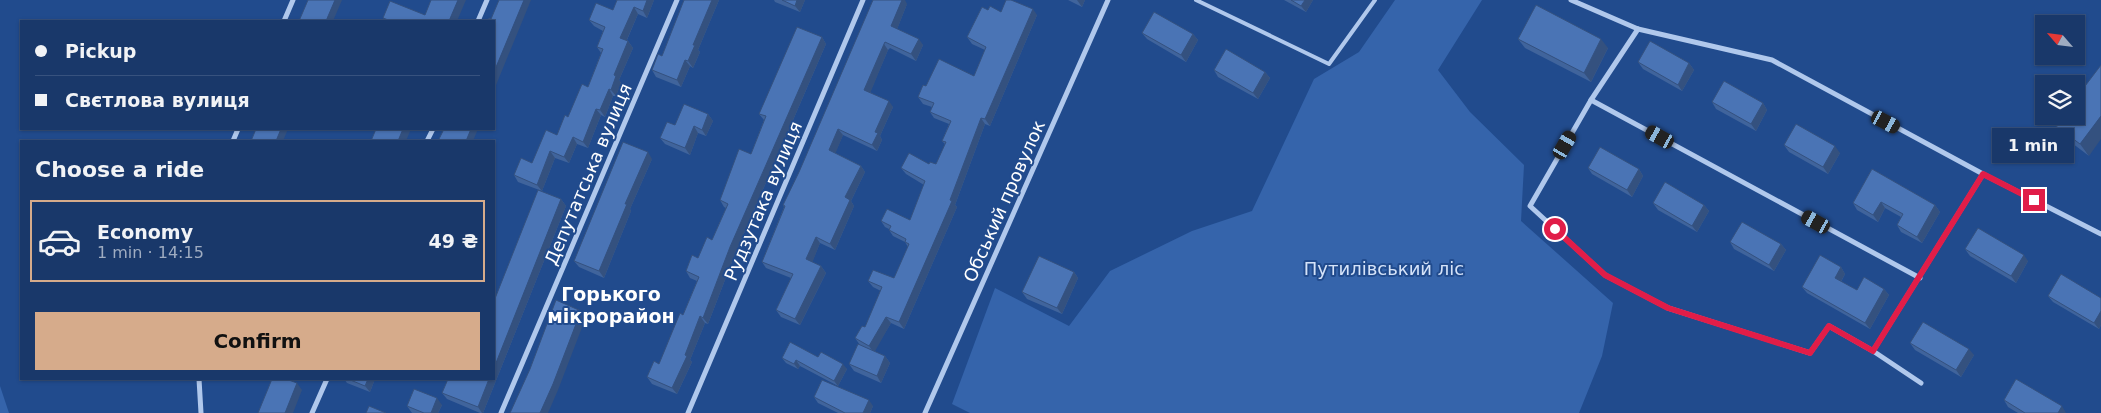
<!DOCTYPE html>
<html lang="en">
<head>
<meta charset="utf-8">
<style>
	:root { --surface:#19386a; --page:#223f70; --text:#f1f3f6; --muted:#9facc1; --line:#37527e; --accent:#d6ab8b }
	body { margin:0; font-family:"DejaVu Sans",sans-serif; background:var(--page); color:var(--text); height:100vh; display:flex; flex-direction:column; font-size:19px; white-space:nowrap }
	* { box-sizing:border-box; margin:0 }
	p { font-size:16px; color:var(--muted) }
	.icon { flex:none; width:28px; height:28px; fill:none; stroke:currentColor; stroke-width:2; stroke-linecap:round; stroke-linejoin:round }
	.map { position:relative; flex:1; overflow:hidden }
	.details { position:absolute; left:20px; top:140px; width:475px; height:240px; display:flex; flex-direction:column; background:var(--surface); border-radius:0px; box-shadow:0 1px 4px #0004,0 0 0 1px var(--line) }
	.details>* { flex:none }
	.banner { position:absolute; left:20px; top:20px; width:475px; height:110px; border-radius:0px; box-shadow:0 1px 4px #0004,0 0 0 1px var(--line); display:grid; align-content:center; height:110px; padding:0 15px; background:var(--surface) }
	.needle { width:32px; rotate:298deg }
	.tools { position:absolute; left:2035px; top:15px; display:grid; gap:10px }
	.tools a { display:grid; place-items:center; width:50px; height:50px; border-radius:0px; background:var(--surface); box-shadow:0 1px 4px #0004,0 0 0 1px var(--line); font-size:25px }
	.end { position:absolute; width:22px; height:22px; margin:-11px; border:6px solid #e11d48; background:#fff; box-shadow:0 0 0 2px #fff }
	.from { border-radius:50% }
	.bubble { position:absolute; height:35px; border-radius:0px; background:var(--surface); box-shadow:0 1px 4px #0004,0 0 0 1px var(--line); font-size:16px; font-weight:800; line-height:35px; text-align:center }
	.car { position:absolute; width:15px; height:30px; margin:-15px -8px; border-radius:6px; box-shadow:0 0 4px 1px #0007; background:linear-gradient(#222 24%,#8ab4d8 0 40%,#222 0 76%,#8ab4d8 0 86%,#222 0) }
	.banner b { display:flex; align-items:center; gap:18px; height:48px; font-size:19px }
	.banner b+b { border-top:1px solid var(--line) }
	.banner i { width:12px; height:12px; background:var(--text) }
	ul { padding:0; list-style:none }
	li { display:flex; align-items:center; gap:15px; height:82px; margin:0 10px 8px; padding:0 5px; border:2px solid transparent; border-radius:0px }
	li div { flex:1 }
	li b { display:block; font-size:19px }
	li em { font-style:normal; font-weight:800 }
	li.on { border-color:var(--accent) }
	li>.icon { width:45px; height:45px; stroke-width:1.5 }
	h2 { padding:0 15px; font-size:22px; line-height:60px }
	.primary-button { display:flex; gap:10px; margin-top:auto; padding:10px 15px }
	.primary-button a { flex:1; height:58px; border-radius:0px; background:var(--accent); color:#111; font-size:20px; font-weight:800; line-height:58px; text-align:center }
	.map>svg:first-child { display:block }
	.green { fill:#3564ab }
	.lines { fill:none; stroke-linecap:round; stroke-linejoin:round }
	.service { stroke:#b0c8ec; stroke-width:4 }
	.minor { stroke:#b0c8ec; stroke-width:5 }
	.wall { fill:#40649c }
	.shaded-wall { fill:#34517f }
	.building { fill:#4a74b5; stroke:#34517f }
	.route { stroke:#e11d48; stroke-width:6 }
	.labels { text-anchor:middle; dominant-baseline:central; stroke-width:4; stroke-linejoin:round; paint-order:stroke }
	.street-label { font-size:18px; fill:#fff; stroke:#214b8d }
	.park-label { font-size:18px; fill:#d5e3f9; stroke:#214b8d }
	.neighbourhood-label { font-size:19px; font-weight:bold; fill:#fff; stroke:#214b8d }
</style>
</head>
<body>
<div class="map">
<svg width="2101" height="413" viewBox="0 0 2101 413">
	<rect width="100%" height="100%" fill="#214b8d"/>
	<g class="green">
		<polygon points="1395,0 1482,0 1438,70 1470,112 1524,165 1521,221 1613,303 1602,356 1579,413 970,413 952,404 995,288 1069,326 1110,271 1192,231 1252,211 1314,79 1359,52"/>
		<polygon points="0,386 9,413 0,413"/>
	</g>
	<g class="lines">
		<polyline class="service" points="1196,0 1329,64 1375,0"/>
		<g class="minor">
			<polyline points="1571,0 1638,29 1772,60 1983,174 2101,234"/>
			<polyline points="284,21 293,0"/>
			<polyline points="478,21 487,0"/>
			<polyline points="1638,29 1591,100 1530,206 1605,275 1668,308 1810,353 1829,326 1873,351 1921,383"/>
			<polyline points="1591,100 1920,278"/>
			<polyline points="233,141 238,129"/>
			<polyline points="427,141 433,129"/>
			<polyline points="1873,351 1983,174"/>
			<polyline points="199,379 201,413"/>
			<polyline points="312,413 327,379"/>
			<polyline points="501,413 677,0"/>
			<polyline points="688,413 863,0"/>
			<polyline points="925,413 1108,0"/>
		</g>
	</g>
	<g class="wall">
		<polygon points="617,0 654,0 647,18 638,14 627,40 628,41 633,48 619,80 621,83 616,96 613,96 605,117 601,115 588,148 577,144 569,163 555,158 542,191 518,182 514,175 532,163 557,135 588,87 601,53 597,47 603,31 594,26 589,20 613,10"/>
		<polygon points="684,0 719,0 698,50 700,52 693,68 690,66 681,87 656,77 652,70 662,56"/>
		<polygon points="774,0 805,0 800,12 775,2"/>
		<polygon points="1068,0 1085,0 1082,7"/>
		<polygon points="1284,0 1313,0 1306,12"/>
		<polygon points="907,4 897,29 923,45 916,61 890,48 888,50 870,92 893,107 880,136 882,140 877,151 843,135 835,153 861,166 865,172 851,201 854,206 835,250 820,243 812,262 821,266 826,273 800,325 781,317 776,310 791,278 766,268 762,262 784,207 783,205"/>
		<polygon points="988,10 1001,12 1037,15 990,126 985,124 955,205 957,207 904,329 891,323 874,351 885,356 890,363 881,383 854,371 849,364 860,345 855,338 865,327 881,291 873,287 868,281 894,278 908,247 905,242 893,236 889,230 889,229 885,227 881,221 910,220 924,185 906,174 901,168 929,164 936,164 945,144 942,141 949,124 934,118 930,112 932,107 923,104 918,97 926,86 974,76 985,50 972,44 967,37"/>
		<polygon points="1142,33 1193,34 1198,40 1186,62 1147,39"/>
		<polygon points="822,37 826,44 735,254 708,324 705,323 690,360 692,362 677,394 652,384 647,377 659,364 683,315 697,281 690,278 686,271 698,258 712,240 726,208 724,207 720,200 751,154 764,120 759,114"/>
		<polygon points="1518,39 1608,48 1591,82 1525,48"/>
		<polygon points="1638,62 1689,63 1694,70 1682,91 1643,69"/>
		<polygon points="1214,70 1265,72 1270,78 1258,99 1218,77"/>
		<polygon points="1712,102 1763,103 1767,110 1756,131 1716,109"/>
		<polygon points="708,114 713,121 706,136 698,133 690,155 665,144 660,138 675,125"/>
		<polygon points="2063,116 2089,156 2064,137 2056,126"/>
		<polygon points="1784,145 1840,153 1828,174 1789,152"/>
		<polygon points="652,159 630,209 631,211 604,278 579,267 574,261"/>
		<polygon points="1588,168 1639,169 1643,176 1632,197 1592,174"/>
		<polygon points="1872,169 1935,205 1940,212 1922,243 1901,232 1897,225 1901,217 1885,208 1878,222 1857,210 1853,203"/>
		<polygon points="561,199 566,206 483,413 480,413 447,399 442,393 494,379"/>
		<polygon points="1653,203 1704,205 1709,211 1697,232 1658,210"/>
		<polygon points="1730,242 1781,244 1786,250 1774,271 1734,249"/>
		<polygon points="1965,249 2028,261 2016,283 1970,256"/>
		<polygon points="1841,267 1845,274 1841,282 1857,290 1884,289 1889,295 1870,329 1807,293 1802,287"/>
		<polygon points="1074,272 1078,278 1062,314 1027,299 1022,292"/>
		<polygon points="2048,296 2101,298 2101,325 2099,329 2053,302"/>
		<polygon points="1910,343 1974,355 1961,377 1915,350"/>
		<polygon points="818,357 847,369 838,386 800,366 798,369 786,363 782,358"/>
		<polygon points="344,379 375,379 370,392 347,383"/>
		<polygon points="814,397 873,406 870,413 838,413 818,403"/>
		<polygon points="2004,400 2066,413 2018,413 2008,407"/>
		<polygon points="442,405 438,413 412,413 407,406"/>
	</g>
	<g class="shaded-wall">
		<polygon points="335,0 342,0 333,21 326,21"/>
		<polygon points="458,0 466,0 457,21 449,21"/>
		<polygon points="524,0 531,0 494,90 494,72"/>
		<polygon points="647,0 654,0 647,18 643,11"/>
		<polygon points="712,0 719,0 698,50 700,52 693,68 688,61 693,45"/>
		<polygon points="797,0 805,0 800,12 795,6"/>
		<polygon points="902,0 905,0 907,4 896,32 891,26"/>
		<polygon points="1077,0 1085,0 1082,7"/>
		<polygon points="1305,0 1313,0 1306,12 1301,6"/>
		<polygon points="634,7 638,14 625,44 620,38"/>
		<polygon points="1033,9 1037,15 990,126 985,119"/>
		<polygon points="1193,34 1198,40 1186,62 1181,55"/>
		<polygon points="822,37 826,44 735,254 708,324 703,318 730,247"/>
		<polygon points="919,39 923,45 916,61 911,54"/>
		<polygon points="1601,39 1608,48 1591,82 1584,73"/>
		<polygon points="628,41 633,48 619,80 621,83 616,96 611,90 614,75"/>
		<polygon points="884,44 888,50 869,96 864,90"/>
		<polygon points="685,60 690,66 681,87 677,80"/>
		<polygon points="1689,63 1694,70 1682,91 1678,85"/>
		<polygon points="1265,72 1270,78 1258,99 1253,93"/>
		<polygon points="609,89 613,96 605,117 600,110"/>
		<polygon points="889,101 893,107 880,136 882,140 877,151 872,145 875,132"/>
		<polygon points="1763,103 1767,110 1756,131 1751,124"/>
		<polygon points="596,109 601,115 588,148 583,142"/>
		<polygon points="708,114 713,121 706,136 702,130"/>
		<polygon points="2101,116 2101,139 2089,156 2080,144"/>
		<polygon points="981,118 985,124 955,205 957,207 904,329 899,322 950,200"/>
		<polygon points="694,126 698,133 690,155 685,148"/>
		<polygon points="281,129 288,129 283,141 276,141"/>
		<polygon points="403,129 411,129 406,141 398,141"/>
		<polygon points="471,129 478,129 473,141 466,141"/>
		<polygon points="838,129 843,135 834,157 829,150"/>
		<polygon points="573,137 577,144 569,163 564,157"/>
		<polygon points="1835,146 1840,153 1828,174 1823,167"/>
		<polygon points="550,151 555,158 542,191 537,185"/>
		<polygon points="648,152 652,159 630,209 631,211 604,278 599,271 625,204"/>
		<polygon points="861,166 865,172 851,201 854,206 835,250 830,244 845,197"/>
		<polygon points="1639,169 1643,176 1632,197 1627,190"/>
		<polygon points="561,199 566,206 483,413 482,413 478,407 489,379 494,379 494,368"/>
		<polygon points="1881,202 1885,208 1878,222 1873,215"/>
		<polygon points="1704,205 1709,211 1697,232 1692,226"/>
		<polygon points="1935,205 1940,212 1922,243 1917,237"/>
		<polygon points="816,237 820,243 811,266 806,259"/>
		<polygon points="1781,244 1786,250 1774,271 1769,265"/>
		<polygon points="2024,255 2028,261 2016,283 2011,276"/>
		<polygon points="821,266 826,273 800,325 795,319"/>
		<polygon points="1841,267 1845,274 1839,285 1835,278"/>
		<polygon points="1074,272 1078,278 1062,314 1057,308"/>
		<polygon points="1884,289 1889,295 1870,329 1865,323"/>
		<polygon points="581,311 586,317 558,390 548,413 540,413"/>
		<polygon points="2101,311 2101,325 2099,329 2094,323"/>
		<polygon points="700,316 705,323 690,360 692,362 677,394 672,388"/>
		<polygon points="886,317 891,323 874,353 869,346"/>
		<polygon points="1969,349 1974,355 1961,377 1956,370"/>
		<polygon points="885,356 890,363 881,383 877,376"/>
		<polygon points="796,360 800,366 798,369 794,364"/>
		<polygon points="843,364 847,369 838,386 834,381"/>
		<polygon points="368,379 375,379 370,392 365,386"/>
		<polygon points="297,383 302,390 293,413 285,413"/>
		<polygon points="437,398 442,405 438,413 431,413"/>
		<polygon points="869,400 873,406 870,413 863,413"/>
		<polygon points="2062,406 2066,413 2058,413"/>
	</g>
	<g class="building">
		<polygon points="308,0 335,0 326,21 299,21"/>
		<polygon points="431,0 458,0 449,21 391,21 383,18 390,1 425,15"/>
		<polygon points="499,0 524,0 494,72 494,21 488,21 489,18 491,19"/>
		<polygon points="617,0 647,0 643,11 634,7 620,38 628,41 614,75 616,76 611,90 609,89 600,110 596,109 583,142 573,137 564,157 550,151 537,185 514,175 521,158 532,163 546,130 557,135 565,115 568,117 582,84 588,87 603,49 597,47 605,27 589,20 596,3 613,10"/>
		<polygon points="684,0 712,0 693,45 695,45 688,61 685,60 677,80 652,70 658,54 662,56"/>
		<polygon points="782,0 797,0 795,6"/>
		<polygon points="873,0 902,0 891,26 919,39 911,54 885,42 884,44 864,90 889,101 875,132 878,133 872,145 838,129 829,150 861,166 845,197 850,200 830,244 816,237 806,259 821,266 795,319 776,310 793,274 762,262 785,206 783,205 799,172"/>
		<polygon points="1006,0 1011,0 1033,9 985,119 981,118 950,200 952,201 899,322 886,317 869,346 855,338 862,326 865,327 882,287 868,281 873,270 894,278 909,244 905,242 906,239 889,230 891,226 881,221 887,209 910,220 925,181 901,168 909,153 929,164 930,162 936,164 946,142 942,141 951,121 930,112 934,103 918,97 923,85 926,86 939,59 974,76 986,47 967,37 982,7 988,10 990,6 1001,12"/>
		<polygon points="1291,0 1305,0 1301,6"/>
		<polygon points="1536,5 1601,39 1584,73 1518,39"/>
		<polygon points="1154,12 1193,34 1181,55 1142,33"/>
		<polygon points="797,27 822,37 730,247 703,318 700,316 685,355 687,356 672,388 647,377 654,361 659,364 680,313 683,315 699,277 686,271 692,255 698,258 707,237 712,240 728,204 720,200 739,149 751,154 766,116 759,114"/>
		<polygon points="1650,41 1689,63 1678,85 1638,62"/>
		<polygon points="1226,49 1265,72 1253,93 1214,70"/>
		<polygon points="2101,65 2101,116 2080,144 2056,126 2063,116 2076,116 2076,98"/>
		<polygon points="1724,81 1763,103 1751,124 1712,102"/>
		<polygon points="684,104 708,114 702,130 694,126 685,148 660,138 667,122 675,125"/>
		<polygon points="1796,124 1835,146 1823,167 1784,145"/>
		<polygon points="256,129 281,129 276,141 251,141"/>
		<polygon points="376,129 403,129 398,141 371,141"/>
		<polygon points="444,129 471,129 466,141 438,141"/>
		<polygon points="623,142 648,152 625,204 627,204 599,271 574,261"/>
		<polygon points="1600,147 1639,169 1627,190 1588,168"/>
		<polygon points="1872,169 1935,205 1917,237 1897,225 1903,214 1881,202 1873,215 1853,203"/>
		<polygon points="1665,182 1704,205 1692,226 1653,203"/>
		<polygon points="538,190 561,199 494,368 494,301"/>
		<polygon points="1742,222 1781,244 1769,265 1730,242"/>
		<polygon points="1978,228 2024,255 2011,276 1965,249"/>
		<polygon points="1820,255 1841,267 1835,278 1857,290 1864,277 1884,289 1865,323 1802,287"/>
		<polygon points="1039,256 1074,272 1057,308 1022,292"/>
		<polygon points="2061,274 2101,298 2101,311 2094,323 2048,296"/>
		<polygon points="556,300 581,311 553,384 540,413 510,413 530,369"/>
		<polygon points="1923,322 1969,349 1956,370 1910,343"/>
		<polygon points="790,342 818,357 821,352 843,364 834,381 796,360 794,364 782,358"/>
		<polygon points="858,344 885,356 877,376 849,364"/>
		<polygon points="272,379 286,379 297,383 285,413 258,413"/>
		<polygon points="348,379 368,379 365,386"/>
		<polygon points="448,379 489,379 478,407 442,393"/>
		<polygon points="2016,379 2062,406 2058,413 2025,413 2004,400"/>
		<polygon points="822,380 869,400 863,413 845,413 814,397"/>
		<polygon points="414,389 437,398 431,413 424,413 407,406"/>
		<polygon points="369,406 386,413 366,413"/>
	</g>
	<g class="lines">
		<polyline class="route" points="1555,229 1605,275 1668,308 1810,353 1829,326 1873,351 1983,174 2034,200"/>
	</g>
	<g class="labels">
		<g class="street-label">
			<text transform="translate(588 174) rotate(-67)">Депутатська вулиця</text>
			<text transform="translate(763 201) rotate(-67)">Рудзутака вулиця</text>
			<text transform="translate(1004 201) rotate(-66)">Обський провулок</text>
		</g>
		<g class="park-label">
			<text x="1384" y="268">Путилівський ліс</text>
		</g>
		<g class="neighbourhood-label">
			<text x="611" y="294">Горького<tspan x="611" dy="22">мікрорайон</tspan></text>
		</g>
	</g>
</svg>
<div class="tools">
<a><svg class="needle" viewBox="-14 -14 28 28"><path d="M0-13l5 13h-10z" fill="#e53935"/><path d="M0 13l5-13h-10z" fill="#9facc1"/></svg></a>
<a><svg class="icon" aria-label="layers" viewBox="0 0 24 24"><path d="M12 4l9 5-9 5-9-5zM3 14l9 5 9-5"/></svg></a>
</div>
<i class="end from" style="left:1555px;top:229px"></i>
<i class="end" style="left:2034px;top:200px"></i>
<div class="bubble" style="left:1992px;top:128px;width:82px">1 min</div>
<i class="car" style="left:1886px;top:122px;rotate:118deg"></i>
<i class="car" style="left:1660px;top:137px;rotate:299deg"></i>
<i class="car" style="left:1565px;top:145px;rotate:30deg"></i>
<i class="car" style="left:1816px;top:222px;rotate:299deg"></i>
<div class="banner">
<b><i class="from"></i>Pickup</b>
<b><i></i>Свєтлова вулиця</b>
</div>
<section class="details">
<h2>Choose a ride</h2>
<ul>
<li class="on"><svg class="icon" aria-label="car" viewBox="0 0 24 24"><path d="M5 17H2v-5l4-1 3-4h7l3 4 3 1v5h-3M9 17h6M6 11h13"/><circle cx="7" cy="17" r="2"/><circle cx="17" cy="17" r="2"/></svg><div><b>Economy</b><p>1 min · 14:15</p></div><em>49 ₴</em></li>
</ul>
<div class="primary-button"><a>Confirm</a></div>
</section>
</div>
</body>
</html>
